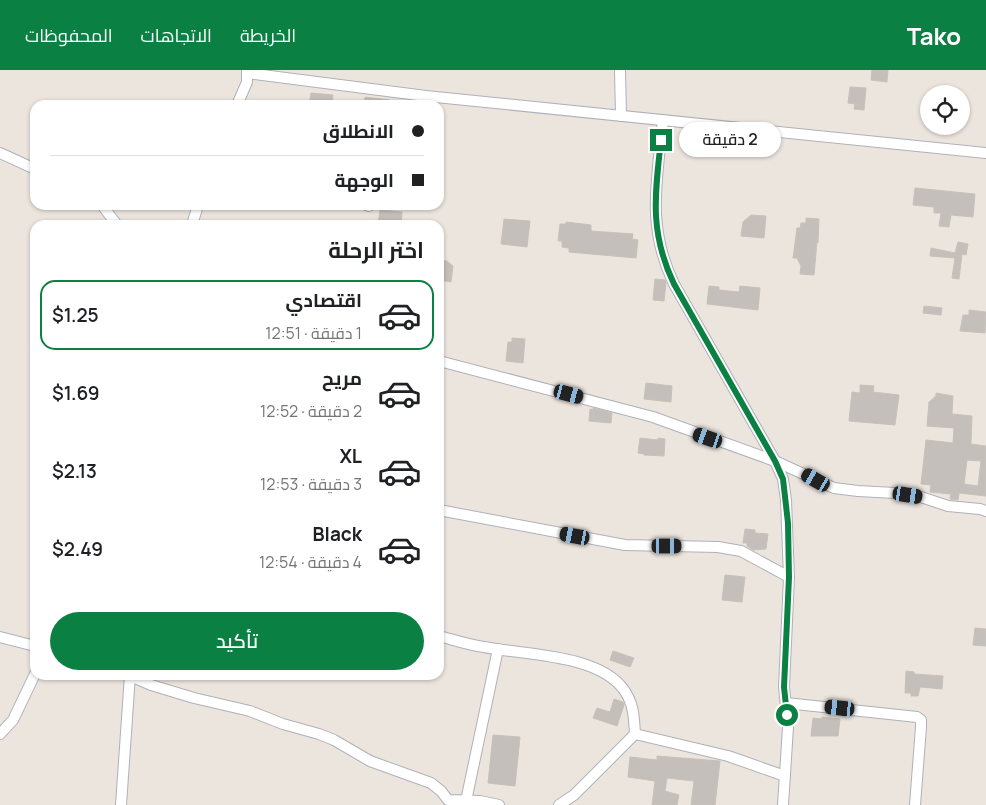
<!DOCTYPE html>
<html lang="ar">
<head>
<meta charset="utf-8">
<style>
	:root { --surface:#fff; --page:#f6f6f6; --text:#202124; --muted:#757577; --line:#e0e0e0; --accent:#0b8043 }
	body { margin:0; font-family:Manrope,Cairo,sans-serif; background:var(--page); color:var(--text); direction:rtl; height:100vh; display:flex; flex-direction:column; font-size:19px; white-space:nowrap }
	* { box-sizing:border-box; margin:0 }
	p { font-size:16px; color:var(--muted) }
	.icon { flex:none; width:28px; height:28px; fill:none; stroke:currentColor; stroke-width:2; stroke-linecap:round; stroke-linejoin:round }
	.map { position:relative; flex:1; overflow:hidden; direction:ltr }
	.details { position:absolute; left:30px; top:150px; width:414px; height:460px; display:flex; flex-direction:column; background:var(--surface); border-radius:15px; box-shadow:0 1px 4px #0004; direction:rtl }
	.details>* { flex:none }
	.guide { position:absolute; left:30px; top:30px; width:414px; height:110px; border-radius:15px; box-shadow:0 1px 4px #0004; direction:rtl; display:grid; align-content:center; height:110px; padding:0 20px; background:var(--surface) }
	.controls { position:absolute; left:920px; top:15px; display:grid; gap:10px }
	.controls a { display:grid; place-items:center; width:50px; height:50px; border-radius:50%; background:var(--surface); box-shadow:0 1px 4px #0004; font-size:25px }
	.end { position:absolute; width:22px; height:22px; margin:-11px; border:6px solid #0b8043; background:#fff; box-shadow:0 0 0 2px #fff }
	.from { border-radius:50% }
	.bubble { position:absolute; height:35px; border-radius:18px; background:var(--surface); box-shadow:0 1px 4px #0004; font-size:16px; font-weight:600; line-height:35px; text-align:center; direction:rtl }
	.car { position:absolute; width:15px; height:30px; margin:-15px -8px; border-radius:6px; box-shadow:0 0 4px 1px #0007; background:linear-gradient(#222 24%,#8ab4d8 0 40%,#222 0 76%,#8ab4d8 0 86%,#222 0) }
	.guide b { display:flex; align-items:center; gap:18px; height:48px; font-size:19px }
	.guide b+b { border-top:1px solid var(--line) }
	.guide i { width:12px; height:12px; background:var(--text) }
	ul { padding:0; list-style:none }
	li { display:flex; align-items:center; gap:15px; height:70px; margin:0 10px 8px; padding:0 10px; border:2px solid transparent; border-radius:15px }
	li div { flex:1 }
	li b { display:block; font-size:19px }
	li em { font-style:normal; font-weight:600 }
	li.on { border-color:var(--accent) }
	li>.icon { width:45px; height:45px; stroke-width:1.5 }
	h2 { padding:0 20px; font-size:22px; line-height:60px }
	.button { display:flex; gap:10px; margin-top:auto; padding:10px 20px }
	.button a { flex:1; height:58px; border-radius:30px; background:var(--accent); color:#fff; font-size:20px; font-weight:600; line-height:58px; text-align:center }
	header { display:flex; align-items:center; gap:30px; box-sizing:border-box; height:70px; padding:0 25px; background:var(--accent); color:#fff }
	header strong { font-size:24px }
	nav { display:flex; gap:28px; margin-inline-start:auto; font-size:18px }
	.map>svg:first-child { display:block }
	.building { fill:#c4bfbb; stroke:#c7c1b8; fill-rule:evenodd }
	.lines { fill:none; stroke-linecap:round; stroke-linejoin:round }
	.street-casing { stroke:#afb1ba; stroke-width:12 }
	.street { stroke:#fff; stroke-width:10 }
	.route { stroke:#0b8043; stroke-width:6 }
</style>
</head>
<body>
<header>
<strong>Tako</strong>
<nav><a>الخريطة</a><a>الاتجاهات</a><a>المحفوظات</a></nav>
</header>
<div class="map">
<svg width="986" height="735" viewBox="0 0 986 735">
	<rect width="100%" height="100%" fill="#ece5de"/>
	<g class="building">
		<polygon points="872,0 888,0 887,12 871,10"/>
		<polygon points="850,17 866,18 864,40 854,39 855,34 848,33"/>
		<polygon points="311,23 333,25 332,35 309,35"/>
		<polygon points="365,27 390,30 390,35 364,35"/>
		<polygon points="915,118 975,124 973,147 951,145 949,157 939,156 941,143 934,143 934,137 913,135"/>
		<polygon points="380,140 402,142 401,155 378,155"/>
		<polygon points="751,145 766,146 764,168 741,166 743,152"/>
		<polygon points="806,148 819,149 818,173 817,172 814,205 800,204 801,196 797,188 793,188 797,158 800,158 801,153 806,153"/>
		<polygon points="504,149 530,151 527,177 501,174"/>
		<polygon points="566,152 591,155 591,161 633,164 632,169 638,170 636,188 569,182 569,178 562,177 562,171 558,171 560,154 566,154"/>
		<polygon points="958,172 968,174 966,185 962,184 959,209 952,208 955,188 930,186 931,178 955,183"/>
		<polygon points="439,190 447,191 453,196 451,212 439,210"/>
		<polygon points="655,209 665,210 666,213 664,231 653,230"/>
		<polygon points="709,216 719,217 719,220 739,222 740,216 760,218 758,240 707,234"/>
		<polygon points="924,236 942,238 941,245 923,243"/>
		<polygon points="969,240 986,242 985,263 960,261 963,245 969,245"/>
		<polygon points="512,268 525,269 523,293 506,291 508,272 512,272"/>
		<polygon points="646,313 672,316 671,332 644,329"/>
		<polygon points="860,315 874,316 873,322 899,325 895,355 849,351 852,322 860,323"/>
		<path d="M936,323L953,326L952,344L972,346L971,374L986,376V426L959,423L958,430L950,429L951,424L930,422L931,415L921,414L926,370L953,373L954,358L927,356L929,332L936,326ZM967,390L981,391L978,416L964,414Z"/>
		<polygon points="593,338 612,343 611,353 589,351 590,339 593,340"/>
		<polygon points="640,368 658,370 658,368 665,369 664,386 644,385 644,384 638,383"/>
		<polygon points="745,459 755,460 755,463 768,464 766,479 753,480 747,476 747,473 743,473"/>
		<polygon points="725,505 745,507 742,532 722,530"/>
		<polygon points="975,558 986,559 986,576 973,575"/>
		<polygon points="613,581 634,588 630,597 610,590"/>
		<polygon points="906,601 914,602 914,604 943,606 942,619 920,617 918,626 911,626 911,623 905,623"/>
		<polygon points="614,629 623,632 624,635 617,656 593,648 597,638 610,642"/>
		<polygon points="822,647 840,649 838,666 811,666 813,648 822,649"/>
		<polygon points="493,665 520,667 515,716 488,713"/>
		<polygon points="657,686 720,691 715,735 691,735 694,711 667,708 665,721 679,725 677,735 652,735 655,711 628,707 630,687 657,690"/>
	</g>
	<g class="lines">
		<g class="street-casing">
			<g id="street">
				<polyline points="620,0 621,46"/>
				<polyline points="247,3 426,26 986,83"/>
				<polyline points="237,35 247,12 247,0"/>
				<path d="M663,50C657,111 646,156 674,214L775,391L783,409L786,430L789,507L784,617L788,657L783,735"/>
				<polyline points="0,83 35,99"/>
				<polyline points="102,135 117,155"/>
				<polyline points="366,135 369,136"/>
				<polyline points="192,155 198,135"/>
				<polyline points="439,291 653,347 775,391 834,418 858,421 895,423 921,427 948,436 980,439 986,441"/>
				<polyline points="439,440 625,475 718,477 741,481 789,507"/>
				<path d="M439,566C454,570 469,575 484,577C524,585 599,584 624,620C634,634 634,648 635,664"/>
				<polyline points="0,567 35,576"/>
				<polyline points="128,605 151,615 194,628 250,641 283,654 319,664 334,670 370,691 431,713 441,721 448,730 480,731 499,735"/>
				<polyline points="786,633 917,647 921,650 921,657 915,735"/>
				<polyline points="0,664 13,650 35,604"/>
				<polyline points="466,731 498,579"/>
				<polyline points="121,735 130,605"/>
				<polyline points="559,735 574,725 635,664 728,686 785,706"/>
			</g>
		</g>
		<use href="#street" class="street"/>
	</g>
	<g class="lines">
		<path class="route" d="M661,70C655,124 649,162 674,214L775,391L783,409L788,453L789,507L784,617L787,645"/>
	</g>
</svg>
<div class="controls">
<a><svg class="icon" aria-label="locate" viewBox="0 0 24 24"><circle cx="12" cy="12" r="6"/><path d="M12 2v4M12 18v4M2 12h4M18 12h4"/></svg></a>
</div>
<i class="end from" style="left:787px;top:645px"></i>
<i class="end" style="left:661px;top:70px"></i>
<div class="bubble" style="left:679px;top:52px;width:102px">2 دقيقة</div>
<i class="car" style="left:569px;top:324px;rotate:105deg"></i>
<i class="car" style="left:708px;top:368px;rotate:289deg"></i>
<i class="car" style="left:816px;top:410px;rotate:300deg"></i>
<i class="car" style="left:908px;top:425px;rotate:99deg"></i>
<i class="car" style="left:575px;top:466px;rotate:281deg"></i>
<i class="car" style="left:667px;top:476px;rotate:90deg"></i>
<i class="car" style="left:840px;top:638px;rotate:276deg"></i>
<div class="guide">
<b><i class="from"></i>الانطلاق</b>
<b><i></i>الوجهة</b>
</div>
<section class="details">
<h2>اختر الرحلة</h2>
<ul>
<li class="on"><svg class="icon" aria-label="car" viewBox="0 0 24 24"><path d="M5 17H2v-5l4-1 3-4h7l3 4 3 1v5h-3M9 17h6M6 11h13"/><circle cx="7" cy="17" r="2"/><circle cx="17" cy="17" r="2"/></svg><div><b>اقتصادي</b><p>1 دقيقة · 12:51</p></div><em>$1.25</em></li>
<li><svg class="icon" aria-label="car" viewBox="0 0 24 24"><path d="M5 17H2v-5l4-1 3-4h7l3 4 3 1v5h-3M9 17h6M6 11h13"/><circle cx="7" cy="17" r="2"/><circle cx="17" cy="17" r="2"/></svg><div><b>مريح</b><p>2 دقيقة · 12:52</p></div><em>$1.69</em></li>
<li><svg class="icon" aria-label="car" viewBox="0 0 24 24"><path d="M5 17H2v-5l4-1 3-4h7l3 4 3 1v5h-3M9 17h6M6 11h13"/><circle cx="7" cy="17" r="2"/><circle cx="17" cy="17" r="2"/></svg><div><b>XL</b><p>3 دقيقة · 12:53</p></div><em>$2.13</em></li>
<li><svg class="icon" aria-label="car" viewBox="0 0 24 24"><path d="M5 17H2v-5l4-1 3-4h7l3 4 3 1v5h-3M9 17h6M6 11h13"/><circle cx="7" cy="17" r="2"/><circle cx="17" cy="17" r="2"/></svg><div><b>Black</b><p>4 دقيقة · 12:54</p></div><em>$2.49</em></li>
</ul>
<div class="button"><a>تأكيد</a></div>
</section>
</div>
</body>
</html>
